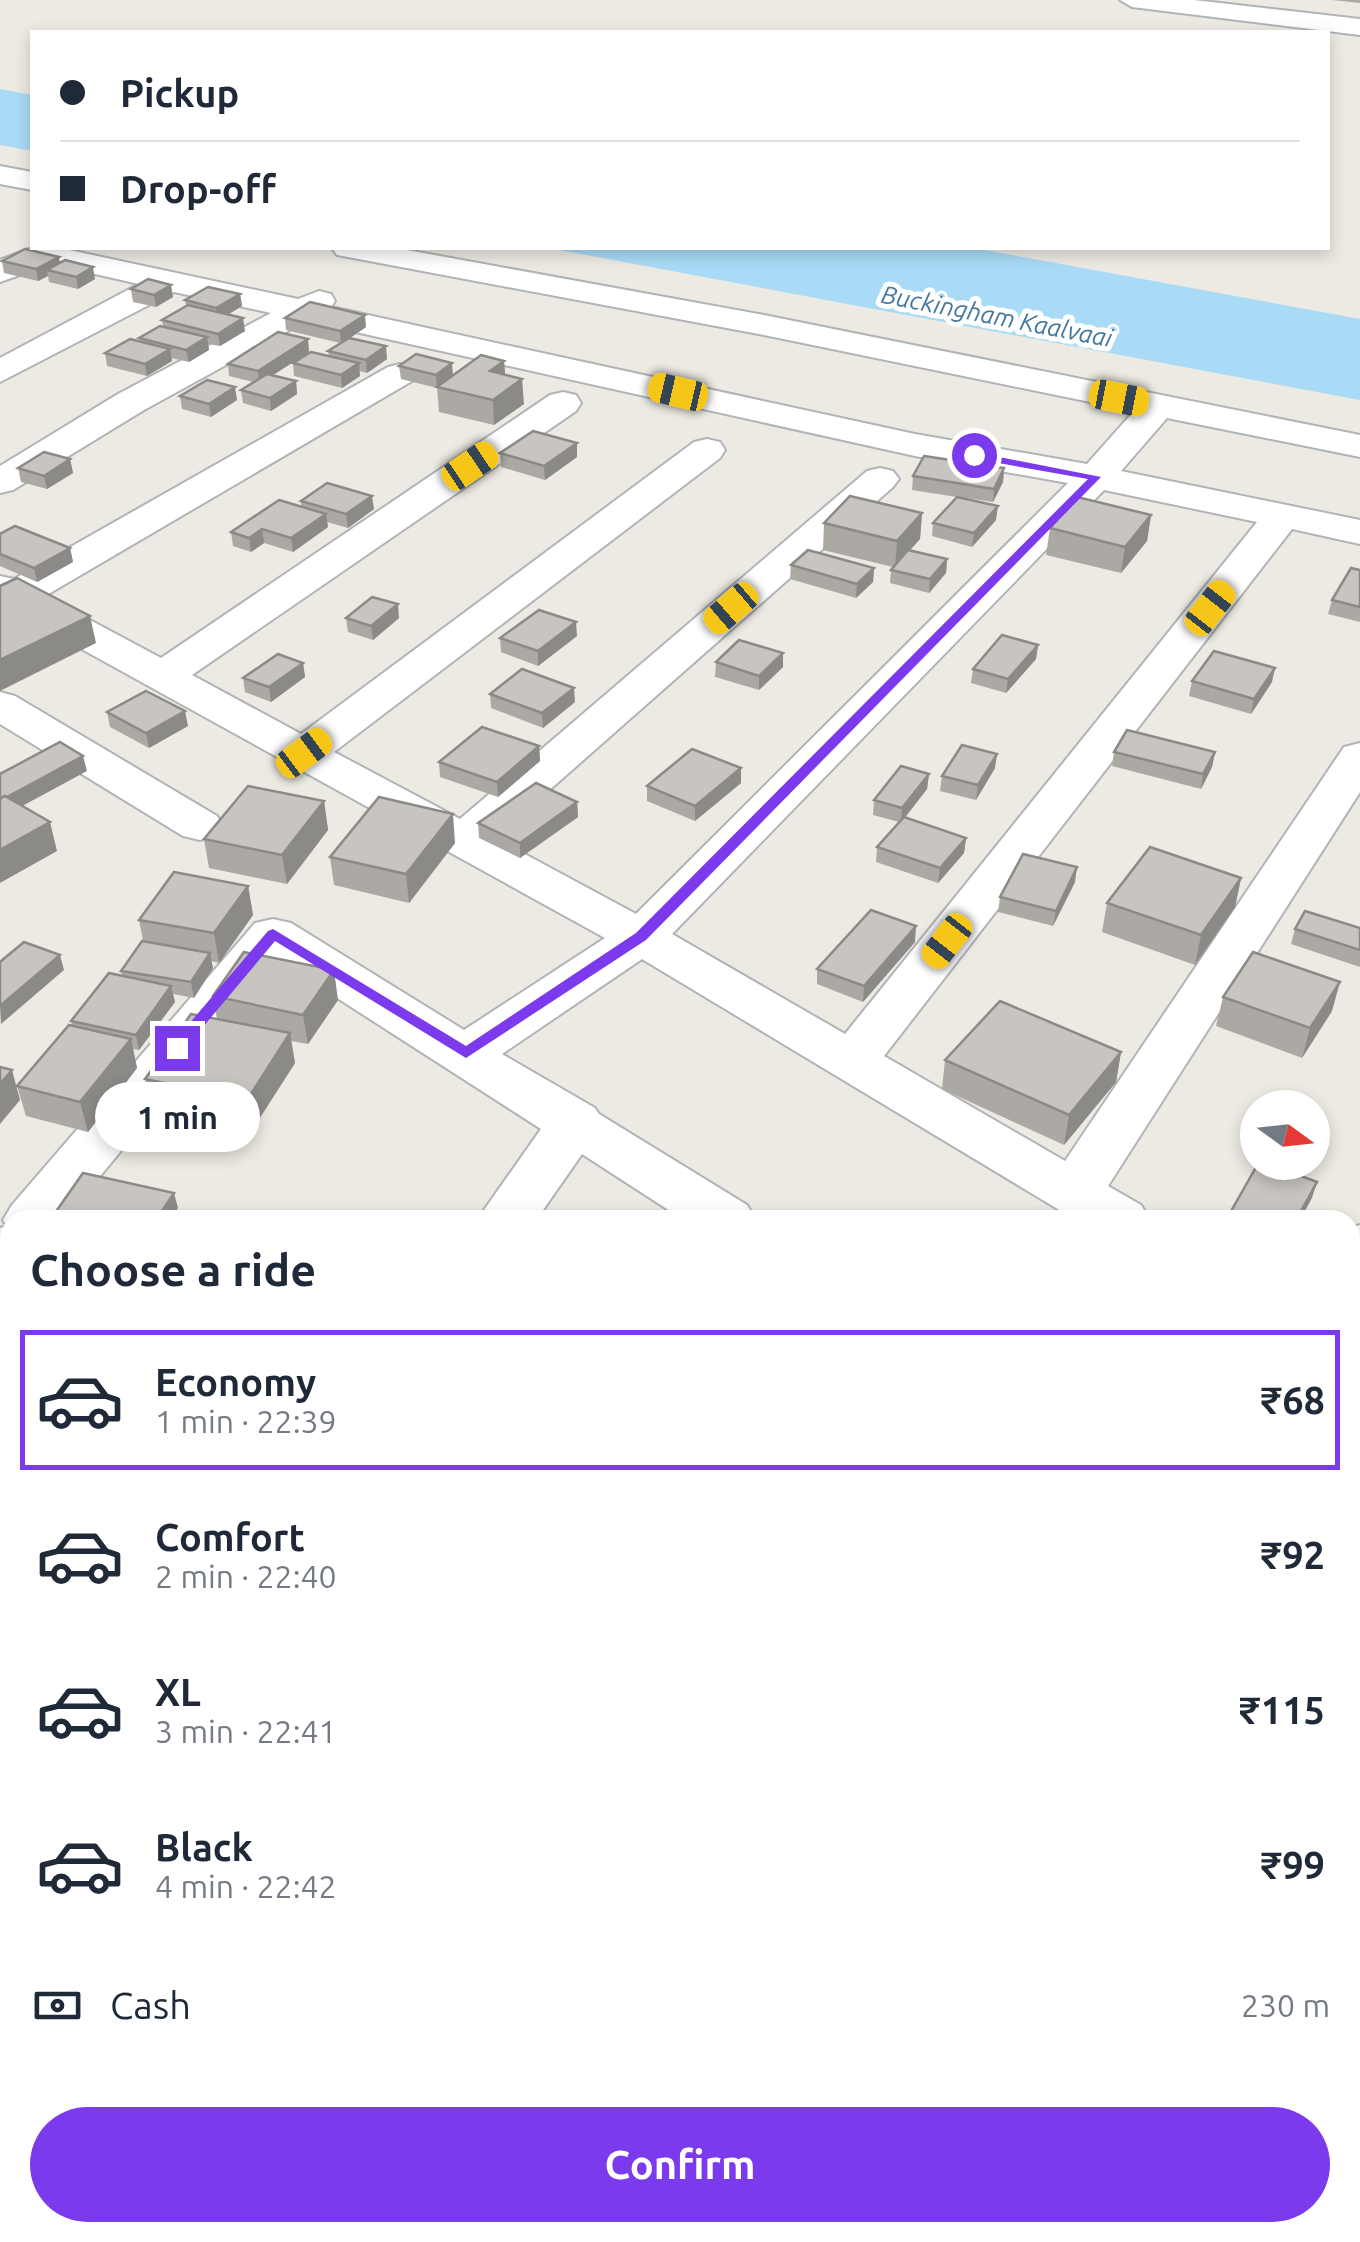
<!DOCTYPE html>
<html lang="en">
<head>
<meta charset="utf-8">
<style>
	:root { --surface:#fff; --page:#f6f6f7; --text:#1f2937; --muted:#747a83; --line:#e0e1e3; --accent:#7c3aed }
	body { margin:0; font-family:Ubuntu,sans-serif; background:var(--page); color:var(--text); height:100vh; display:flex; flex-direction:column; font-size:38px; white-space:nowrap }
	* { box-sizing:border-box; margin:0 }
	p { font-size:32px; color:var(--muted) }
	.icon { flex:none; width:55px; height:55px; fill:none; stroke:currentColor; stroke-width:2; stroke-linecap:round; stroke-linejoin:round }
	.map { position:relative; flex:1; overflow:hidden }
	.details { position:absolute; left:0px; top:1210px; width:1360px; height:1032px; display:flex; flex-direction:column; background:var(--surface); border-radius:30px 30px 0 0; box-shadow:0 5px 15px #0003 }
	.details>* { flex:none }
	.top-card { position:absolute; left:30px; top:30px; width:1300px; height:220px; border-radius:0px; box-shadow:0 5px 15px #0003; display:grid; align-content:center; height:220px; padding:0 30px; background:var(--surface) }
	.needle { width:65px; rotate:105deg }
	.fabs { position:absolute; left:1240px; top:1090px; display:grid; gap:20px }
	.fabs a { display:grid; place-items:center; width:90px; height:90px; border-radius:50%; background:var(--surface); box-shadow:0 5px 15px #0003; font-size:50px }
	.end { position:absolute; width:45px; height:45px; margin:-22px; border:12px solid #7c3aed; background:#fff; box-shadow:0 0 0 5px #fff }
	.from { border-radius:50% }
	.bubble { position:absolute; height:70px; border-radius:35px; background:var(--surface); box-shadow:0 5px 15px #0003; font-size:32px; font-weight:700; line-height:70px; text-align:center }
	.car { position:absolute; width:30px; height:60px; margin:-30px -15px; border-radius:12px; box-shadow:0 0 8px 2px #0007; background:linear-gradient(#f5c518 24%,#345 0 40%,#f5c518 0 76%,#345 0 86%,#f5c518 0) }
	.top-card b { display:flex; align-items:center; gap:35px; height:95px; font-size:38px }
	.top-card b+b { border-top:2px solid var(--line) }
	.top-card i { width:25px; height:25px; background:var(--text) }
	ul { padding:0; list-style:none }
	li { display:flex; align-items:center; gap:30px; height:140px; margin:0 20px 15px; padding:0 10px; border:5px solid transparent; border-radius:0px }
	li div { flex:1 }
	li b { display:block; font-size:38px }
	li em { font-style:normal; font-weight:700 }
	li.current { border-color:var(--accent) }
	li>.icon { width:90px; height:90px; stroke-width:1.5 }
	h2 { padding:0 30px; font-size:45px; line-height:120px }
	.pay { display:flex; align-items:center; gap:25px; height:110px; padding:0 30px; font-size:38px }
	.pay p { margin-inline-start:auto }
	.button { display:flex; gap:20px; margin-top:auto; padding:20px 30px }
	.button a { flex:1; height:115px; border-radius:60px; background:var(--accent); color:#fff; font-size:40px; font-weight:700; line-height:115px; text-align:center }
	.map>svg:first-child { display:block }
	.water { fill:#a9dbf7 }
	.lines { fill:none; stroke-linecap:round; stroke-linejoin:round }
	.minor-casing { stroke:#b1b4b7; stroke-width:4 }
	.minor { fill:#fff; fill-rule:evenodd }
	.wall { fill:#aca9a5 }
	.shaded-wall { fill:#8c8a86 }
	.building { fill:#c8c5c0; stroke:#8c8a86; stroke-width:2.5 }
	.route { fill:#7c3aed }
	.labels { text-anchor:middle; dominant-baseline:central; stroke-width:10; stroke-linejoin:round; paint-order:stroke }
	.far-water-label { font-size:25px; font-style:italic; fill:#45789f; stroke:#fff }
</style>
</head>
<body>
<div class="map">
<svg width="1360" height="2242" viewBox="0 0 1360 2242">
	<rect width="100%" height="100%" fill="#edeae3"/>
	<g class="water">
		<polygon points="0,89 32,95 32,151 0,145"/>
		<polygon points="549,248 974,248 1360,319 1360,400"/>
	</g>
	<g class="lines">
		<g class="minor-casing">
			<g id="minor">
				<polygon points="1120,0 1194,0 1360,19 1360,35 1132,7"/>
				<polygon points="0,166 32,172 32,190 0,184"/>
				<path d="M60,248L298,299L319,291L331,294L335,301L331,307L915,434L1087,464L1134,411L764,335L348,257L337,255L332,248H396L764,315L1360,435V457L1167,418L1121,471L1360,520V544L1292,529L884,1056L1065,1161L1344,747L1360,743V792L1108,1186L1141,1205L1150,1220H1076L642,959L502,1054L595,1108L599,1114L747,1205L756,1220H684L582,1154L536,1220H477L541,1129L278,960L64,1220H10V1276L0,1279V1228L7,1226L3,1220L12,1205L255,923L273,919L291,923L464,1030L605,938L0,604V576L14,579L388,367L400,364L412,367L417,374L412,381L45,596L161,658L550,395L563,392L576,395L581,403L576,411L192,675L301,734L694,442L707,439L720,442L725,450L720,458L334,752L460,819L867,471L880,468L893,471L899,479L893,487L495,838L636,914L1068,483L915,456L306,321L144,410L13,490L0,493V466L118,394L271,313L174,292L0,382V358L139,284L51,264L0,282V260L28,249ZM1104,490L1257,522L845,1034L672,934Z"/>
				<polygon points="0,692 15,696 217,816 223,826 217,836 200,840 183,836 0,724"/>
				<polygon points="1360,1225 1360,1282 1350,1286 1350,1228"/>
				<polygon points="1350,1598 1360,1601 1360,1664 1350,1660"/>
				<polygon points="1350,1785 1360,1788 1360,1856 1350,1853"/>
				<polygon points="697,2232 799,2232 803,2242 701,2242"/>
			</g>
		</g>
		<use href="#minor" class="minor"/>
	</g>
	<g class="wall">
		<polygon points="1332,0 1360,0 1360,3"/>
		<polygon points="2,261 60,263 95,279 78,289 49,282 48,276 38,281 4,273"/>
		<polygon points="131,289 173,297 156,307 133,302"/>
		<polygon points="240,294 242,306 228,315 245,331 220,346 208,344 209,350 189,362 171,358 172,361 147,376 107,366 105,353 140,341 139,338 163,326 162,320 186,306 185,300"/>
		<polygon points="285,318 366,327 350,338 387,359 367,373 359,371 360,376 342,388 294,376 293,363 329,356 328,351 340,343 286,330"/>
		<polygon points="309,352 273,375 296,381 297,394 271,411 243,403 241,390 253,382 229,376 228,364"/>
		<polygon points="504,361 505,375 524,404 494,425 439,412 437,388 401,379 399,366 453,375"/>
		<polygon points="180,396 237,400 211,417 182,409"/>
		<polygon points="500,453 577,457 545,480 501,467"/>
		<polygon points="70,459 73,473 47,489 21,482 18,468"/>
		<polygon points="1004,468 1003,482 993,502 960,497 996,520 972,547 932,536 933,523 957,497 912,490 913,476"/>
		<polygon points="301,501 374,509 348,528 327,522 328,527 293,552 264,543 251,552 233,546 231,532 301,507"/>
		<polygon points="922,513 920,539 910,550 947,559 946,573 929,593 890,583 891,570 893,567 823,550 824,523"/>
		<polygon points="1151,515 1147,541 1121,573 1046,555 1050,528"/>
		<polygon points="0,534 70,548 73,562 37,582 0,566"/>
		<polygon points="791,565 874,568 873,582 856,598 790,579"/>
		<polygon points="1360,570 1360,622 1328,614 1332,600"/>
		<polygon points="346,618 399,618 373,640 348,632"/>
		<polygon points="577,636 538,666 501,652 500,638"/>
		<polygon points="1038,645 1036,659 1006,693 971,683 973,669"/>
		<polygon points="783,653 783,667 759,690 715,677 716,662"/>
		<polygon points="303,663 305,677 271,702 245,692 243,678"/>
		<polygon points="1192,681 1272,682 1251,714 1189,696"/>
		<polygon points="490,694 575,702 543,728 491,708"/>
		<polygon points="107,712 188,726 149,748 110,727"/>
		<polygon points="539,746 540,761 498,797 440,777 439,762"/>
		<polygon points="1114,752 1215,752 1212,767 1201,789 1112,766"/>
		<polygon points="995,768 976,800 940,791 942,776"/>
		<polygon points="929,774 927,789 905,818 966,838 964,853 938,883 876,862 877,847 899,822 873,815 874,800"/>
		<polygon points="741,783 695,821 647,801 647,786"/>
		<polygon points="324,801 328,830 287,884 209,868 204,839"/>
		<polygon points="577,802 578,817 520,858 479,838 478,823"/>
		<polygon points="455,843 409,903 334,885 330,857"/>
		<polygon points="1241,878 1235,907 1195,965 1102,932 1107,903"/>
		<polygon points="1075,882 1053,926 998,912 1000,897"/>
		<polygon points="248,886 253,915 219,963 211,961 213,968 194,998 173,994 175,1002 139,1050 133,1049 137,1068 88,1132 26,1116 17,1086 72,1025 71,1021 122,976 121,971 143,941 139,920"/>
		<polygon points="1360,928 1360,967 1291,944 1295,929"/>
		<polygon points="915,942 863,1002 817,984 817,969"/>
		<polygon points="213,996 338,1000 308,1044 291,1041 295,1063 252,1130 152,1109 145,1079 217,1019"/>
		<polygon points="1223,997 1332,1011 1302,1058 1216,1026"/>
		<polygon points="1121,1052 1116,1082 1064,1145 942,1089 945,1060"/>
		<polygon points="0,1312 10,1314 10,1376 0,1374"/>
		<polygon points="1350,1341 1360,1346 1360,1410 1350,1404"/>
		<polygon points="10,1423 10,1522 0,1518 0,1436"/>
		<polygon points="1360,1693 1360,1810 1350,1806 1350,1726"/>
		<polygon points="1231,2232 1340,2232 1339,2242 1230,2242"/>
	</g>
	<g class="shaded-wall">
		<polygon points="59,257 61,269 47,270 48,276 38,281 36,269"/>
		<polygon points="93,267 95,279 78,289 76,277"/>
		<polygon points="171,285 173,297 156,307 154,295"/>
		<polygon points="240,294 242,306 218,320 216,308"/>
		<polygon points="365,315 366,327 341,344 340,331"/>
		<polygon points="243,318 245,331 220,346 218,334"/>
		<polygon points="207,337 209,350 189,362 186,350"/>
		<polygon points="308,339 309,352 259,384 258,371"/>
		<polygon points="386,346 387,359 367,373 366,360"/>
		<polygon points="170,349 172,361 147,376 145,364"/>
		<polygon points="504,361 506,386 490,371"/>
		<polygon points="359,363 360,376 342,388 341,375"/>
		<polygon points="452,363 453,376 437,388 436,375"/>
		<polygon points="522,379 524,404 494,425 493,400"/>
		<polygon points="296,381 297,394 271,411 270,398"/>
		<polygon points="235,387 237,400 211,417 209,404"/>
		<polygon points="577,443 577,457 545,480 544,466"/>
		<polygon points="70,459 73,473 47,489 44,476"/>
		<polygon points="1004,468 1003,482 993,502 994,489"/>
		<polygon points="372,496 374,509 348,528 346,514"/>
		<polygon points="998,506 996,520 972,547 974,533"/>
		<polygon points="922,513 920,539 895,567 897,541"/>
		<polygon points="326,514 328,527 293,552 291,538"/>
		<polygon points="1151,515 1147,541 1121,573 1125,547"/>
		<polygon points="262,529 264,543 251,552 249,538"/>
		<polygon points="70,548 73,562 37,582 34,568"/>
		<polygon points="947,559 946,573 929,593 930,579"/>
		<polygon points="874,568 873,582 856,598 857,584"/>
		<polygon points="398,604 399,618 373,640 371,626"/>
		<polygon points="90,616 96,643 0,691 0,660"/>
		<polygon points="576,622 577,636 538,666 538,651"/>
		<polygon points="1038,645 1036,659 1006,693 1008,679"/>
		<polygon points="783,653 783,667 759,690 759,676"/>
		<polygon points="303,663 305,677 271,702 269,687"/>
		<polygon points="1275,668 1272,682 1251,714 1254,699"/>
		<polygon points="574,688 575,702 543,728 542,713"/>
		<polygon points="185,711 188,726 149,748 146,733"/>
		<polygon points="539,746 540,761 498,797 497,782"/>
		<polygon points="1215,752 1212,767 1201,789 1203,774"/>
		<polygon points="997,754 995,768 976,800 978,785"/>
		<polygon points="83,756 87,771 0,818 0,802"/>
		<polygon points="741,768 741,783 695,821 695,806"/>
		<polygon points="929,774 927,789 901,822 902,808"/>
		<polygon points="324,801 328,830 287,884 282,855"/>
		<polygon points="577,802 578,817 520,858 520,843"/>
		<polygon points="453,814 455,843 409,903 406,874"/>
		<polygon points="50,822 57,851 0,883 0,850"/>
		<polygon points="966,838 964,853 938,883 940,868"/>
		<polygon points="1077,867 1075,882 1053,926 1056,911"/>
		<polygon points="1241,878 1235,907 1195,965 1201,935"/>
		<polygon points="248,886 253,915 219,963 214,933"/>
		<polygon points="916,926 915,942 863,1002 864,986"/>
		<polygon points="210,953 213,968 194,998 191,982"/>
		<polygon points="60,955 64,970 1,1024 0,1006"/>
		<polygon points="334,970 338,1000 308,1044 303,1015"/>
		<polygon points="1340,982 1332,1011 1302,1058 1310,1028"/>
		<polygon points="171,986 175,1002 139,1050 136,1035"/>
		<polygon points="290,1033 295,1063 252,1130 247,1100"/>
		<polygon points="131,1039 137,1068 88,1132 80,1102"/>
		<polygon points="1121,1052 1116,1082 1064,1145 1069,1115"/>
		<polygon points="12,1070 20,1100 0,1124 0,1084"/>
		<polygon points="1317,1182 1312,1198 1300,1220 1296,1220"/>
		<polygon points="174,1193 178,1208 170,1220 156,1220"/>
		<polygon points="1360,1452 1360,1461 1350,1474 1350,1466"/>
	</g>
	<g class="building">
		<polygon points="25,249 59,257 36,269 2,261"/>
		<polygon points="65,260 93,267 76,277 47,270"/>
		<polygon points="148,279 171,285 154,295 131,289"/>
		<polygon points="208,287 240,294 216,308 185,300"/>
		<polygon points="310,302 365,315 340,331 285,318"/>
		<polygon points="188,305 243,318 218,334 162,320"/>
		<polygon points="160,326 207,337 186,350 139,338"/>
		<polygon points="278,332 308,339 258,371 228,364"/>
		<polygon points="349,338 386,346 366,360 328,351"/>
		<polygon points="130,339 170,349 145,364 105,353"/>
		<polygon points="311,352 359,363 341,375 293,363"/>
		<polygon points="416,354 452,363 436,375 399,366"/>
		<polygon points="481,355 504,361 490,371 522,379 493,400 437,387"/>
		<polygon points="267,374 296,381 270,398 241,390"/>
		<polygon points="207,380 235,387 209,404 180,396"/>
		<polygon points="533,431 577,443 544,466 500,453"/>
		<polygon points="44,452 70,459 44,476 18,468"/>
		<polygon points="924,456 1004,468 994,489 913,476"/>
		<polygon points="327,483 372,496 346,514 301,501"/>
		<polygon points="850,496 922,513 897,541 824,523"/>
		<polygon points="957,497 998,506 974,533 933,523"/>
		<polygon points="1077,497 1151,515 1125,547 1050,528"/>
		<polygon points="279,500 326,514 291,538 262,529 249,538 231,532"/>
		<polygon points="15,526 70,548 34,568 0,554 0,534"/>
		<polygon points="808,550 874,568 857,584 791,565"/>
		<polygon points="908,550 947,559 930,579 891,570"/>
		<polygon points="1351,568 1360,570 1360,607 1332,600"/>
		<polygon points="17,578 90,616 0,660 0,586"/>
		<polygon points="372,597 398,604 371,626 346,618"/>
		<polygon points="539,610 576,622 538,651 500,638"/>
		<polygon points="1002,635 1038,645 1008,679 973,669"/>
		<polygon points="739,640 783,653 759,676 716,662"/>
		<polygon points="1214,651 1275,668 1254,699 1192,681"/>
		<polygon points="278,654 303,663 269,687 243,678"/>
		<polygon points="522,669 574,688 542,713 490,694"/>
		<polygon points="146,691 185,711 146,733 107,712"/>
		<polygon points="482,727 539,746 497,782 439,762"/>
		<polygon points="1127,730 1215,752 1203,774 1114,752"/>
		<polygon points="60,742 83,756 7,797 5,796 0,799 0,774"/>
		<polygon points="962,745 997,754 978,785 942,776"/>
		<polygon points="692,749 741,768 695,806 647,786"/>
		<polygon points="901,766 929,774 902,808 874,800"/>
		<polygon points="536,783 577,802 520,843 478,823"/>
		<polygon points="248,786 324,801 282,855 204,839"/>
		<polygon points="5,796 50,822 0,850 0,799"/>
		<polygon points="379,797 453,814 406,874 330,857"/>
		<polygon points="904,817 966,838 940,868 877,847"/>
		<polygon points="1150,847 1241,878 1201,935 1107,903"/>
		<polygon points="1023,854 1077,867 1056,911 1000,897"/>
		<polygon points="174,872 248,886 214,933 139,920"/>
		<polygon points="871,910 916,926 864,986 817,969"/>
		<polygon points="1305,911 1360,928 1360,950 1295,929"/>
		<polygon points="142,941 210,953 191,982 121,971"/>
		<polygon points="24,942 60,955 0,1006 0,962"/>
		<polygon points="244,952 334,970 303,1015 213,996"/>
		<polygon points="1253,952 1340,982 1310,1028 1223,997"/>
		<polygon points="109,973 171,986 136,1035 71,1021"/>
		<polygon points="1000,1001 1121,1052 1069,1115 945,1060"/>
		<polygon points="191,1014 290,1033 247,1100 145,1079"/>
		<polygon points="69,1025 131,1039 80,1102 17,1086"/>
		<polygon points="0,1067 12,1070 0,1084"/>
		<polygon points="1259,1162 1264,1162 1317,1182 1296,1220 1226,1220"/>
		<polygon points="83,1173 174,1193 156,1220 50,1220"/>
		<polygon points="0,1312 10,1314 10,1361 0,1359"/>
		<polygon points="1350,1341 1360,1346 1360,1391 1350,1385"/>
		<polygon points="1350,1420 1360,1426 1360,1452 1350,1466"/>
		<polygon points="10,1423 10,1496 0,1492 0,1436"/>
		<polygon points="1360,1702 1360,1777 1350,1774 1350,1736"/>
		<polygon points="1239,2232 1340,2232 1339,2242 1238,2242"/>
	</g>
	<polygon class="route" points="974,452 1101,477 646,940 466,1058 275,941 182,1052 171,1052 171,1045 268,931 273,929 466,1046 636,933 1088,479 970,458"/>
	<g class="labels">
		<g class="far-water-label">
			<text transform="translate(997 316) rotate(11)">Buckingham Kaalvaai</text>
		</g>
	</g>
</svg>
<div class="fabs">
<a><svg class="needle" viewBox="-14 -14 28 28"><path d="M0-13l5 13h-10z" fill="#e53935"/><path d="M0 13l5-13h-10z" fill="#747a83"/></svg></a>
</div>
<i class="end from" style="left:974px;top:455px"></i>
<i class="end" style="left:177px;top:1048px"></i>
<div class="bubble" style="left:95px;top:1082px;width:165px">1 min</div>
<i class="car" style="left:678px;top:392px;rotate:283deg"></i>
<i class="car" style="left:1119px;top:398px;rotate:101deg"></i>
<i class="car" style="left:470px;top:466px;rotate:56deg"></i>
<i class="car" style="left:731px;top:608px;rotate:229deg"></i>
<i class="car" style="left:1210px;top:608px;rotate:38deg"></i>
<i class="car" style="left:304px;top:753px;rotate:53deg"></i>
<i class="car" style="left:947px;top:941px;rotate:218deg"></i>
<div class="top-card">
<b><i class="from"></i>Pickup</b>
<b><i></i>Drop-off</b>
</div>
<section class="details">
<h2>Choose a ride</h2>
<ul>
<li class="current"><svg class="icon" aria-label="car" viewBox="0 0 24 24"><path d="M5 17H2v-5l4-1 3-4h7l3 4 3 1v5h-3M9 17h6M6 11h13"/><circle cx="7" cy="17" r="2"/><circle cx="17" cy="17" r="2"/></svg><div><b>Economy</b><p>1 min · 22:39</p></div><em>₹68</em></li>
<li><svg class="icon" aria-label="car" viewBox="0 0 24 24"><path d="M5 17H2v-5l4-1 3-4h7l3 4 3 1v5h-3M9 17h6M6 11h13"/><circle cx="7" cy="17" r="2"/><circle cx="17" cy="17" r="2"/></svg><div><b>Comfort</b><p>2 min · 22:40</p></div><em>₹92</em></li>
<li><svg class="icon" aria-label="car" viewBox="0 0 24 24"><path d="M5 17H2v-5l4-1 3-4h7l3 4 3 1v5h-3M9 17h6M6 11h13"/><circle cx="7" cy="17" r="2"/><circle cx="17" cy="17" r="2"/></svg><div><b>XL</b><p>3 min · 22:41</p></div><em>₹115</em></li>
<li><svg class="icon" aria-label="car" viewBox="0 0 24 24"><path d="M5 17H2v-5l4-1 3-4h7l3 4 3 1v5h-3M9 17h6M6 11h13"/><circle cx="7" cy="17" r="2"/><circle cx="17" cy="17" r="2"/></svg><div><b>Black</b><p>4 min · 22:42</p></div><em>₹99</em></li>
</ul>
<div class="pay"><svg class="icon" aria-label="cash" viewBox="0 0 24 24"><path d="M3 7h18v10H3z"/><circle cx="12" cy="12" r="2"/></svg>Cash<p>230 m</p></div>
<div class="button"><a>Confirm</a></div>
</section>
</div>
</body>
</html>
